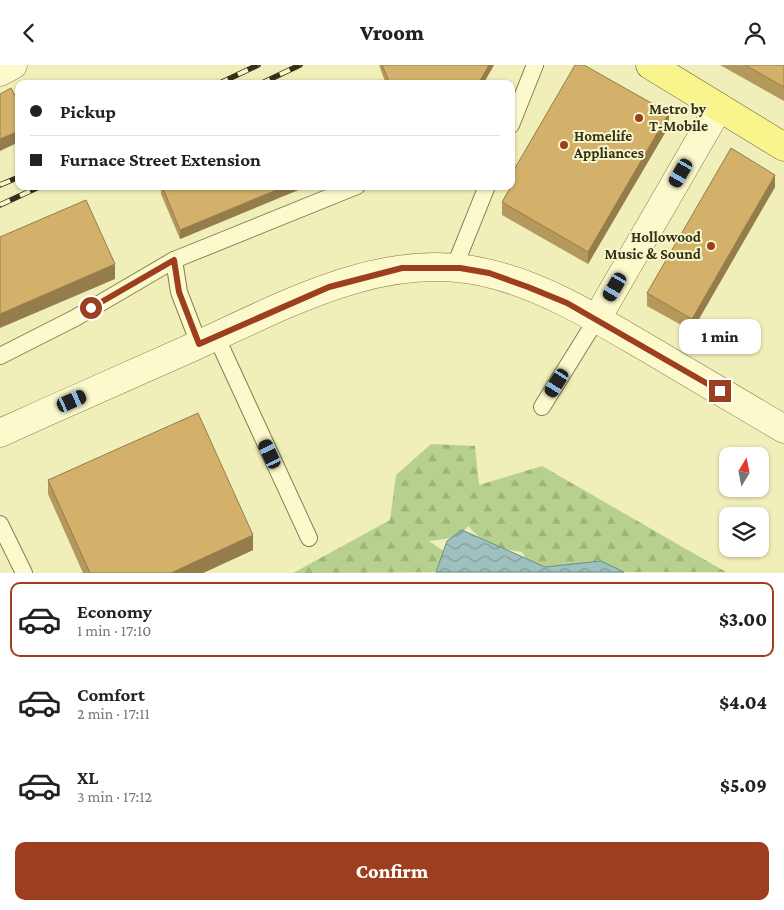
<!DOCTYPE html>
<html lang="en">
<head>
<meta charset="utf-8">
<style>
	:root { --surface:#fff; --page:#f2f2f2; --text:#222; --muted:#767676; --line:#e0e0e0; --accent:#9d3e1e }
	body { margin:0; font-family:"Crimson Pro",serif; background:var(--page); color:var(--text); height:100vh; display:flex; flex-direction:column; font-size:19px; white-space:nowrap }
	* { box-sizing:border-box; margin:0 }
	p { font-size:16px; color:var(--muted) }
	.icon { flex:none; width:28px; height:28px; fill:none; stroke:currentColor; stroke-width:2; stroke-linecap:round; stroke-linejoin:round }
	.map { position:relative; height:508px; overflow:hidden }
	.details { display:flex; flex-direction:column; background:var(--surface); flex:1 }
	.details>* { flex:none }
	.top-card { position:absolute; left:15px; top:15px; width:500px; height:110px; border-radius:10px; box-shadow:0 1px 4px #0004; display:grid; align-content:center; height:110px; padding:0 15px; background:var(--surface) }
	.needle { width:32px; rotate:10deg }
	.tools { position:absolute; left:719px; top:382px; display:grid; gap:10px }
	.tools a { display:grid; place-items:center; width:50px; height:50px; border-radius:10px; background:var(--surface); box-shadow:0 1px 4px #0004; font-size:25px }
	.end { position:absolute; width:22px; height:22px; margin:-11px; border:6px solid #9d3e1e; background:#fff; box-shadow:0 0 0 2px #fff }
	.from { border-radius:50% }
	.bubble { position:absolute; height:35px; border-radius:10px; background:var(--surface); box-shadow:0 1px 4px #0004; font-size:16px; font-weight:800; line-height:35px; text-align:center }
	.car { position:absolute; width:15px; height:30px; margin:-15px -8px; border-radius:6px; box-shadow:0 0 4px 1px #0007; background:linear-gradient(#222 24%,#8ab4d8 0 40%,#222 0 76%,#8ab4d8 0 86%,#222 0) }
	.top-card b { display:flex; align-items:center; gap:18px; height:48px; font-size:19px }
	.top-card b+b { border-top:1px solid var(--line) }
	.top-card i { width:12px; height:12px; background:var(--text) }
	ul { padding:9px 0 0; list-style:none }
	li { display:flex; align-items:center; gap:15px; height:75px; margin:0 10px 8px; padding:0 5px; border:2px solid transparent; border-radius:10px }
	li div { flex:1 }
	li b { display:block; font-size:19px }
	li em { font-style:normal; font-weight:800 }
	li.active { border-color:var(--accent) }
	li>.icon { width:45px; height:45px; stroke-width:1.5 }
	.button { display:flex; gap:10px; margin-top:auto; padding:10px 15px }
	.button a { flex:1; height:58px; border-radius:10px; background:var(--accent); color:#fff; font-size:20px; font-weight:800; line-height:58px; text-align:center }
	header { display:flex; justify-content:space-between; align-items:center; height:65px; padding:0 15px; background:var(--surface); font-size:22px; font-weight:800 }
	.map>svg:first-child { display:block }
	.forest { fill:url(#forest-firs) }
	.water { fill:url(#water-waves); stroke:#668f8f }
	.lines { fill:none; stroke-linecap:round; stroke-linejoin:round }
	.lane-casing { stroke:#897e53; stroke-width:18 }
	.street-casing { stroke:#897e53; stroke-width:29 }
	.primary-casing { stroke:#564928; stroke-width:29 }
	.lane { stroke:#fcfacd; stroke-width:16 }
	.street { stroke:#fcfacd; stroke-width:28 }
	.primary { stroke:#faf48c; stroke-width:28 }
	.rail-casing { stroke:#362f19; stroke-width:5.5 }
	.rail { stroke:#f8f7c9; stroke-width:4; stroke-dasharray:11; stroke-linecap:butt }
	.wall { fill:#b5985c }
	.shaded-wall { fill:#947c4b }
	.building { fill:#d3b16b; stroke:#947c4b }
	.route { stroke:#9d3e1e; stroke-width:6 }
	.poi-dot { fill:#9d3e1e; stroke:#f8f7c9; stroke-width:2 }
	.labels { text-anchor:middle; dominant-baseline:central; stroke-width:4; stroke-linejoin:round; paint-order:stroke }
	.poi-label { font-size:15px; font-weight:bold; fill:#362f19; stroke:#f8f7c9; text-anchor:start }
</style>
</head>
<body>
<header><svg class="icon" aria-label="back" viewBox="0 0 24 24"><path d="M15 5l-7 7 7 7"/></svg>Vroom<svg class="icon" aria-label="person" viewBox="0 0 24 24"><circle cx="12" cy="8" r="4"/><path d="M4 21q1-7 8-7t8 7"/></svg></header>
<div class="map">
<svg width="784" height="508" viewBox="0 0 784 508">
	<defs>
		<pattern id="forest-firs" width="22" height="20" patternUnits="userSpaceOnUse" patternTransform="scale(1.25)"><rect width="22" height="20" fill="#b7d08d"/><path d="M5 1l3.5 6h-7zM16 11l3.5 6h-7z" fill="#9eb379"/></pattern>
		<pattern id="water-waves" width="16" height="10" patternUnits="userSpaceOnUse" patternTransform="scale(1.25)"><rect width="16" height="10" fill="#9ec1c0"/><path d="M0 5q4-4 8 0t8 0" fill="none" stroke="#829d9b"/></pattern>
	</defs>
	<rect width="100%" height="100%" fill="#f1efb9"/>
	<polygon class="forest" points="431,379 475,381 479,420 542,401 726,507 615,507 598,495 581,507 531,503 522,487 498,483 479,472 468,461 459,472 429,476 458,496 461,507 293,508 390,455 396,410"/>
	<polygon class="water" points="462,465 545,502 601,496 624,507 436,507 447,476"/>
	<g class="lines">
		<g class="lane-casing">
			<g id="lane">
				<polyline points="511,60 535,0"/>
				<polyline points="454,203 487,121"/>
				<polyline points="216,271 309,473"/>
				<polyline points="199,279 179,227 174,195 357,121"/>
				<polyline points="0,291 75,253 174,195"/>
				<polyline points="542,342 596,255"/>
				<polyline points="0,459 24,508"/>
			</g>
		</g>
		<g class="street-casing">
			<g id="street">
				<polyline points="0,7 13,0"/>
				<polyline points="596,255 719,42"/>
				<path d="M0,368C64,339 128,311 193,282C284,241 384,183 487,208C544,221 597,254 647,283C692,310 738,337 784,364"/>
			</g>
		</g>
		<g class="primary-casing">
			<polyline id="primary" points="650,0 784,82"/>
		</g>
		<use href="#lane" class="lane"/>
		<use href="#street" class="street"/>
		<use href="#primary" class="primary"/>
		<g class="rail-casing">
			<g id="rail">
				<polyline points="218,19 258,0"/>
				<polyline points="260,19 300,0"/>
				<polyline points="0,120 19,112"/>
				<polyline points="0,140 41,121"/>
			</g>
		</g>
		<use href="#rail" class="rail"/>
	</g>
	<g class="wall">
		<polygon points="379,0 494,0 483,19 386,19"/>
		<polygon points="720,0 784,0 784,36"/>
		<polygon points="669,61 588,199 502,150 502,137 509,125 509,121 511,121 511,110"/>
		<polygon points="161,121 308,121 180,174 161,129"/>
		<polygon points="775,122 692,266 647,241 647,228"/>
		<polygon points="48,415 253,485 203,508 83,508 48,429"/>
	</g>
	<g class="shaded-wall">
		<polygon points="489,0 494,0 483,19 478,19"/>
		<polygon points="669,48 669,61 588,199 588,187"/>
		<polygon points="19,66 19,77 0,86 0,74"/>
		<polygon points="775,110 775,122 692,266 692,254"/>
		<polygon points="286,121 308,121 180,174 180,165"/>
		<polygon points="115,199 115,214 0,263 0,249"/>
		<polygon points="253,470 253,485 203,508 171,508"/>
	</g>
	<g class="building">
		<polygon points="382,0 489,0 478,19 390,19"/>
		<polygon points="575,0 584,0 669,48 588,187 502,137 513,118 511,116 511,110"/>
		<polygon points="745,0 784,0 784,22"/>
		<polygon points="11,23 19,38 19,66 0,74 0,29"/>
		<polygon points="731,83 775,110 692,254 647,228"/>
		<polygon points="162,121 286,121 180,165"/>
		<polygon points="86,135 115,199 0,249 0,172"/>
		<polygon points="198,348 253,470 171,508 90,508 48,415"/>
	</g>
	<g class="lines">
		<polyline class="route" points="91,243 174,195 179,227 199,279 329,222 402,203 460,203 489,208 528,222 567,238 720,326"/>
	</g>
	<g class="poi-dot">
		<circle cx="639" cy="53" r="5"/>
		<circle cx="564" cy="80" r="5"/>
		<circle cx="711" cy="181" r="5"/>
	</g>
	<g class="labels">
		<g class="poi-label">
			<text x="649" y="44">Metro by<tspan x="649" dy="17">T-Mobile</tspan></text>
			<text x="574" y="71">Homelife<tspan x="574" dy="17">Appliances</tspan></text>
			<text x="701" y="172" text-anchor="end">Hollowood<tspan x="701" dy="17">Music &amp; Sound</tspan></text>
		</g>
	</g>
</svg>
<div class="tools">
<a><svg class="needle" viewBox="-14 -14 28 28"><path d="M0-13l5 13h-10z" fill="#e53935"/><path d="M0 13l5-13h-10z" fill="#767676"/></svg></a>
<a><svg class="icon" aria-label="layers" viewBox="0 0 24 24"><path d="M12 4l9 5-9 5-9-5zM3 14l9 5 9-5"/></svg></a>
</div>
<i class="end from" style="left:91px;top:243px"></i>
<i class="end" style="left:720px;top:326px"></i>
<div class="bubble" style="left:679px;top:254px;width:82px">1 min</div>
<i class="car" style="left:681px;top:108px;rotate:210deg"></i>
<i class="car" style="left:615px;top:222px;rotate:210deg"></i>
<i class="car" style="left:557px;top:318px;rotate:212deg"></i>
<i class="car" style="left:72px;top:336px;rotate:66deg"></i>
<i class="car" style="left:270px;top:389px;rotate:335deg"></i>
<div class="top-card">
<b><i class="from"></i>Pickup</b>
<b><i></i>Furnace Street Extension</b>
</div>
</div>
<section class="details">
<ul>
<li class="active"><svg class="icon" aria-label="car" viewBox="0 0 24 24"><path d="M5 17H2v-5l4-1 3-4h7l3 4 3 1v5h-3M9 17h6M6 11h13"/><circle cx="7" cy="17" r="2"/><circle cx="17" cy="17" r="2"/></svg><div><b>Economy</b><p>1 min · 17:10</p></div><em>$3.00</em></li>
<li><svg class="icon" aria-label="car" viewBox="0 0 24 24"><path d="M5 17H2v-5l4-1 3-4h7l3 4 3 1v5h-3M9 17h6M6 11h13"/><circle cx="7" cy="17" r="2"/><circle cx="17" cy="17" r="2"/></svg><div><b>Comfort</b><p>2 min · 17:11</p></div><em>$4.04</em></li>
<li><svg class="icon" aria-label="car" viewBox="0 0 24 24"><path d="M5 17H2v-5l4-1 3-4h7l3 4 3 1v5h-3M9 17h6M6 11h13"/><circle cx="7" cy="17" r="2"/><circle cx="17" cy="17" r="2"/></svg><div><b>XL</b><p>3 min · 17:12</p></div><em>$5.09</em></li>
</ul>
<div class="button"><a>Confirm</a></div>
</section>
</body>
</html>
